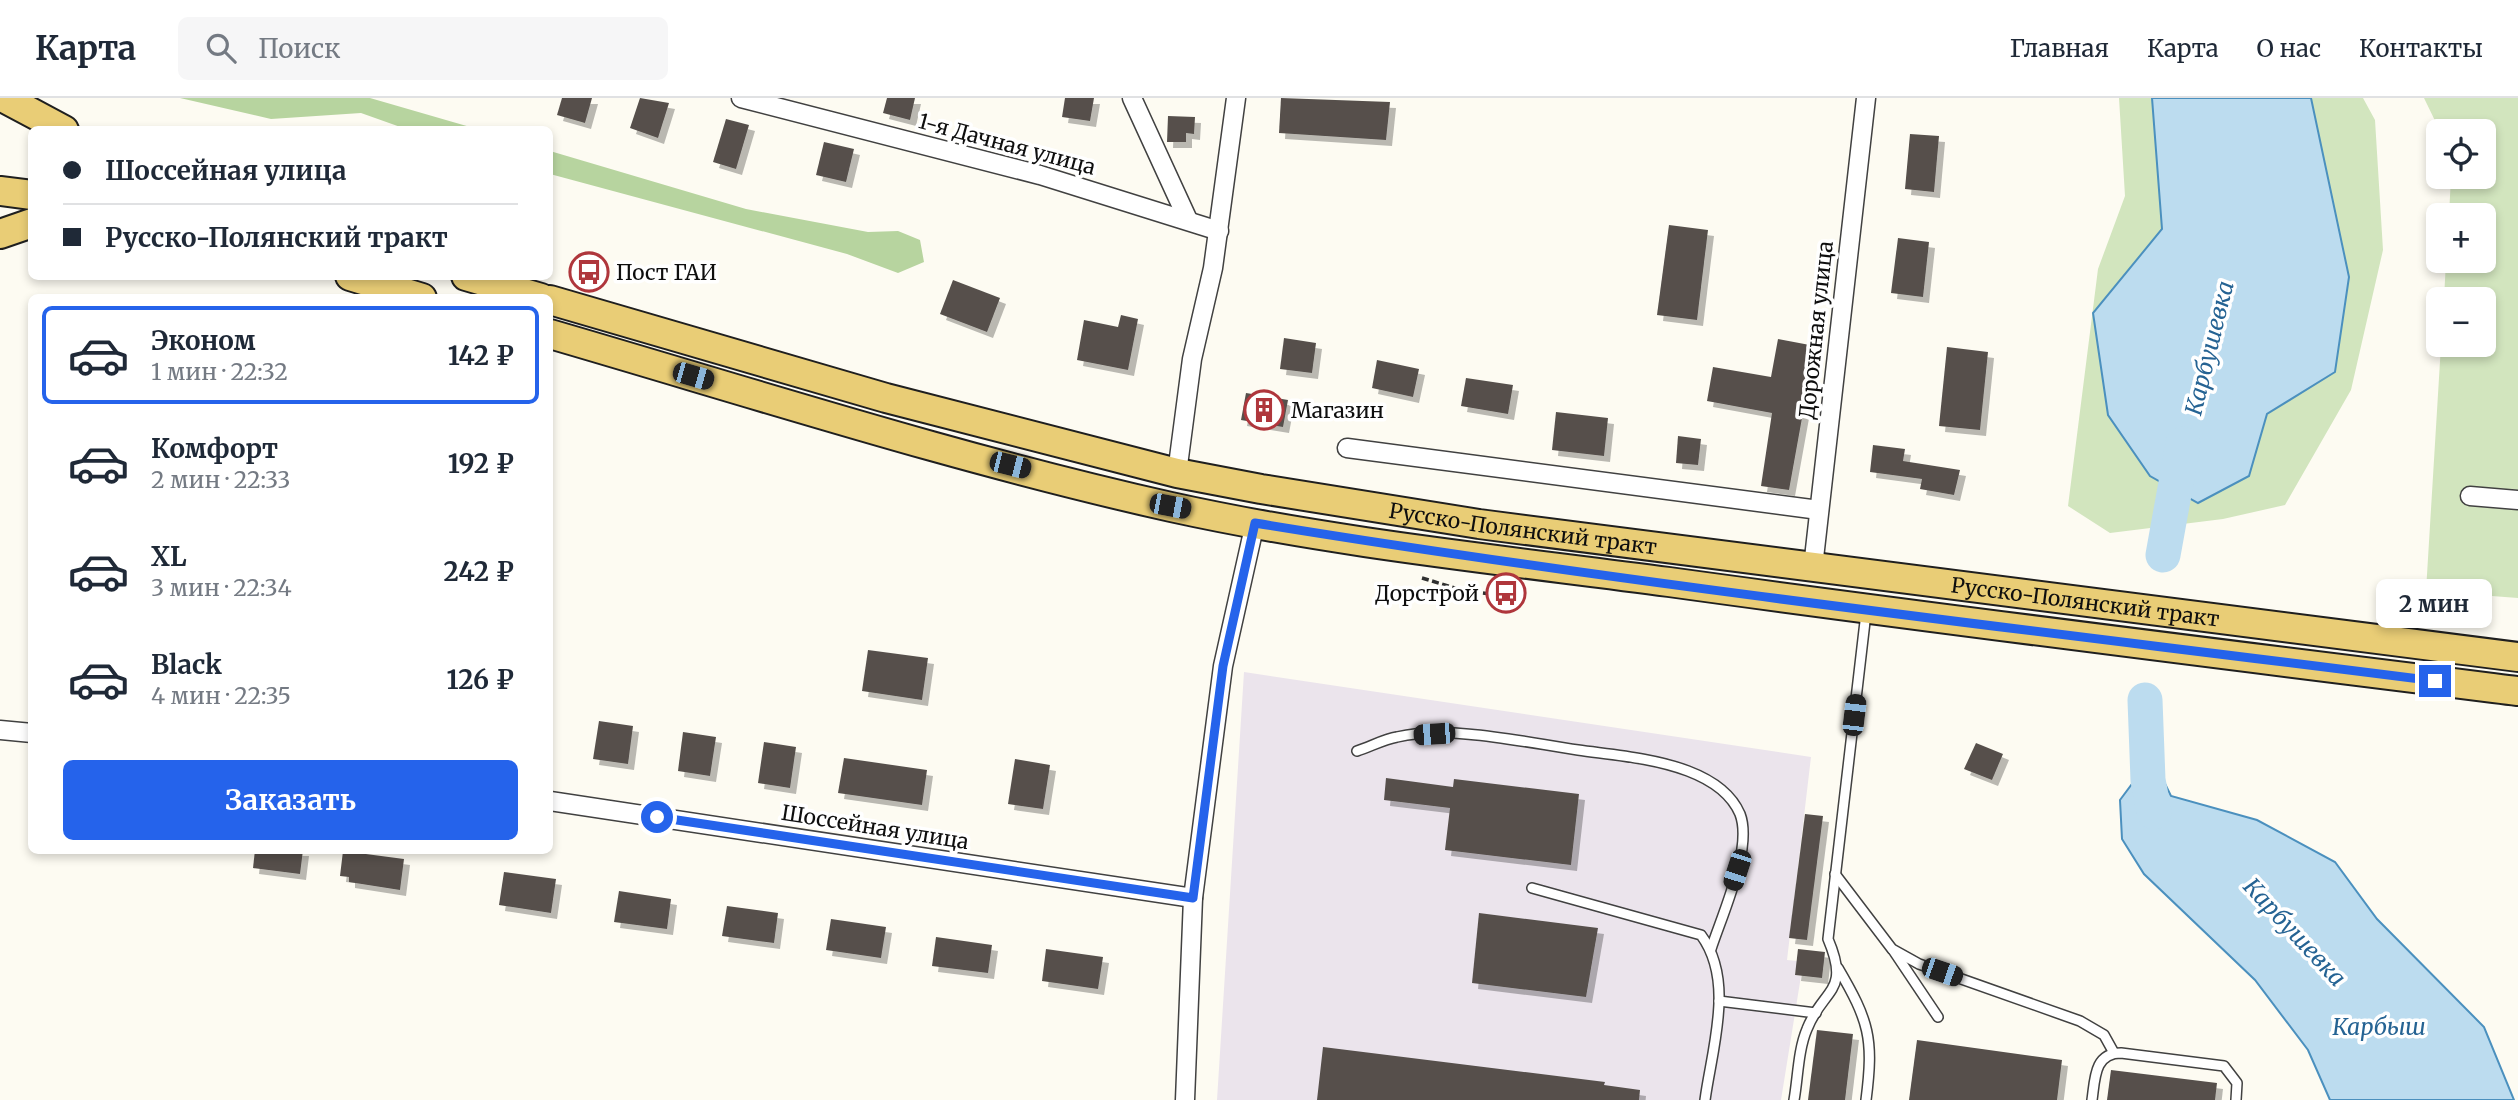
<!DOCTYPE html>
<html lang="ru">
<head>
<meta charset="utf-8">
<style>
	:root { --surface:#fff; --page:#f6f6f7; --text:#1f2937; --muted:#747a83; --line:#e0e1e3; --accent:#2563eb }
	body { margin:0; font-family:Merriweather,serif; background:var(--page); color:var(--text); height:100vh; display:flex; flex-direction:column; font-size:26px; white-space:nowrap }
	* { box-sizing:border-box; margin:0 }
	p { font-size:23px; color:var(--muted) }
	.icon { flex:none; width:38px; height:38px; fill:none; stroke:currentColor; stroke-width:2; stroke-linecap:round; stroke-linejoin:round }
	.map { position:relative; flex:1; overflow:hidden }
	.side { position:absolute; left:28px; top:196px; width:525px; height:560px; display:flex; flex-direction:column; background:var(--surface); border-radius:10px; box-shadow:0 4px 10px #0003 }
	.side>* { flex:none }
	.guide { position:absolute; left:28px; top:28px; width:525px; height:154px; border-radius:10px; box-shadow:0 4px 10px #0003; display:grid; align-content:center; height:154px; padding:0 35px; background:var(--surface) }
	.buttons { position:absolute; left:2426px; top:21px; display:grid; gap:14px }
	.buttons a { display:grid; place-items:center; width:70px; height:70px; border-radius:10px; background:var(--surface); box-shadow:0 4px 10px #0003; font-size:35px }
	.end { position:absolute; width:32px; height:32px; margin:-16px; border:9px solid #2563eb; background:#fff; box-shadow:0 0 0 4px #fff }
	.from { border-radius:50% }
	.bubble { position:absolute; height:49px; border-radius:10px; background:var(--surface); box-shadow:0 4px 10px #0003; font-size:23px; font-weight:700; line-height:49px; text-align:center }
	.car { position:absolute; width:21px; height:42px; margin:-21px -10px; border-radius:9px; box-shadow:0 0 5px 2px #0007; background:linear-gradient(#222 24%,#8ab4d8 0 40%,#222 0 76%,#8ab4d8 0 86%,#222 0) }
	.guide b { display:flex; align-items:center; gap:24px; height:66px; font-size:26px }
	.guide b+b { border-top:2px solid var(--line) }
	.guide i { width:18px; height:18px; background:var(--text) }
	ul { padding:12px 0 0; list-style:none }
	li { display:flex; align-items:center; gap:21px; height:98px; margin:0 14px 10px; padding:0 21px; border:4px solid transparent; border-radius:10px }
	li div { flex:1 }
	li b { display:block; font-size:26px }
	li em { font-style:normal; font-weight:700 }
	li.on { border-color:var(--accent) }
	li>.icon { width:63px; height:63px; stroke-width:1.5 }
	.button { display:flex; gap:14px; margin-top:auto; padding:14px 35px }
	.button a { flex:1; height:80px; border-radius:10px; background:var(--accent); color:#fff; font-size:28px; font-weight:700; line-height:80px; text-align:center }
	header { display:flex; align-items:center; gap:42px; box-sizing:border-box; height:98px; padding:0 35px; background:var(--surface); border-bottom:2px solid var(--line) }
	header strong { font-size:33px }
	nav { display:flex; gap:38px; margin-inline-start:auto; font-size:24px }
	.search { width:490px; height:63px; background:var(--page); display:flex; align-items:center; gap:18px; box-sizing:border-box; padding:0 24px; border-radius:10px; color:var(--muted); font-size:26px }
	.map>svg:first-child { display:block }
	.industrial { fill:#ebe4ec }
	.green { fill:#d2e5be }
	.forest { fill:#b7d49f }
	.water { fill:#bcdcef; stroke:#4b90be; stroke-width:2 }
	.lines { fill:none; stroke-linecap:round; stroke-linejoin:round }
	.river { stroke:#bcdcef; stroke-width:35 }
	.building { fill:#56504c; filter:url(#shadow) }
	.service-casing { stroke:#414141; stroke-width:12 }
	.minor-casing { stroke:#414141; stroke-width:21 }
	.primary-casing { stroke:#1f1f1f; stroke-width:32 }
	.path { stroke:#303030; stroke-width:3.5; stroke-dasharray:7 3.5; stroke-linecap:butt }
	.service { stroke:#fff; stroke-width:9 }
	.minor { stroke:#fff; stroke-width:18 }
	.primary { stroke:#e9cd76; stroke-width:28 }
	.route { stroke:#2563eb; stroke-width:9 }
	.labels { text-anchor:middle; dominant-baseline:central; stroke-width:7; stroke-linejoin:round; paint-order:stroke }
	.street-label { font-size:21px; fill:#0e0e0e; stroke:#fff }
	.poi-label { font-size:21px; fill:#0e0e0e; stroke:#fff; text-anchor:start }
	.water-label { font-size:23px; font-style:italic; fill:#256393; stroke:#fff }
</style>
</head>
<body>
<header>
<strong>Карта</strong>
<div class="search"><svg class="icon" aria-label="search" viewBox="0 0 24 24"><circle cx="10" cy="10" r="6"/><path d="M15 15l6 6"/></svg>Поиск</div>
<nav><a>Главная</a><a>Карта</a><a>О нас</a><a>Контакты</a></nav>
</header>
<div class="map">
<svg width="2518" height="1002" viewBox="0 0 2518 1002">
	<defs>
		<filter id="shadow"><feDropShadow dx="6" dy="6" stdDeviation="0" flood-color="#0004"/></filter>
	</defs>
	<rect width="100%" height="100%" fill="#fdfbf2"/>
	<polygon class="industrial" points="1244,574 1811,659 1787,862 1797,863 1795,877 1801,878 1781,1002 1217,1002"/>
	<g class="green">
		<polygon points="2119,0 2363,0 2375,22 2383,152 2351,292 2285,407 2223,421 2110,435 2068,408 2098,171 2125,98"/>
		<polygon points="2424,0 2518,0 2518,500 2426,493 2441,247 2483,247 2483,201 2444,201 2446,163 2483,163 2483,117 2449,117 2451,79 2483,79 2483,33 2440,33"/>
	</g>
	<g class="forest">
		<polygon points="180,0 370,0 477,31 406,31 361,15 271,21"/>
		<polygon points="550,53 746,111 868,134 898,133 920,142 924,164 898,175 847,156 550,76"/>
	</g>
	<g class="water">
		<polygon points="2152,0 2311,0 2349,179 2335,274 2267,316 2249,378 2198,405 2150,378 2108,317 2093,215 2162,131"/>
		<polygon points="2152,659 2171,698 2257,722 2335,764 2377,821 2484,929 2514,1002 2330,1002 2308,952 2255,882 2144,776 2122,741 2120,702"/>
	</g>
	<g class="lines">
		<g class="river">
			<polyline points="2163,457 2183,346"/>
			<polyline points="2145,602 2148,682 2154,714"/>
		</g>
	</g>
	<g class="building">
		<polygon points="562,0 592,0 585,25 557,17"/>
		<polygon points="640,0 669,5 658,40 630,30"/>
		<polygon points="887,0 915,0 910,22 883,15"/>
		<polygon points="1065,0 1094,0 1090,23 1062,19"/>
		<polygon points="1281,0 1390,4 1386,42 1279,35"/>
		<polygon points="1168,18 1195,19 1194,36 1186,35 1186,44 1167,44"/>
		<polygon points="726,21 749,27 736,71 713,64"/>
		<polygon points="1910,36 1939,38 1934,94 1905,91"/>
		<polygon points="824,44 854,51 846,84 816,77"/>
		<polygon points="1669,127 1708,132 1697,222 1657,217"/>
		<polygon points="1898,140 1929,144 1923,199 1891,195"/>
		<polygon points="953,182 1000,200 987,234 940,216"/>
		<polygon points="1121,217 1138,221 1128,272 1077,262 1084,222 1118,229"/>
		<polygon points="1284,240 1316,245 1312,275 1280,271"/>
		<polygon points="1778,241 1815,248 1789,392 1761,388 1772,315 1707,303 1713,269 1771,279"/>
		<polygon points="1947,249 1988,254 1980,332 1939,328"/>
		<polygon points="1377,262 1419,271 1413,299 1372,290"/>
		<polygon points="1466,280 1513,287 1508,316 1461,308"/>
		<polygon points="1246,295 1288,302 1283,329 1241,322"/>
		<polygon points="1556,314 1608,320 1604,358 1552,352"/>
		<polygon points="1678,338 1701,341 1698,367 1676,365"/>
		<polygon points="1873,347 1905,351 1903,363 1960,372 1954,397 1920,391 1922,381 1870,374"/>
		<polygon points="868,552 928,560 922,602 862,593"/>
		<polygon points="599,623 633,628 628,666 593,661"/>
		<polygon points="683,634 716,639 710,678 678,673"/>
		<polygon points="764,644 796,649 790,690 758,685"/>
		<polygon points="1976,645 2003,656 1992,682 1964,671"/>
		<polygon points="844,660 927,672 922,707 838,695"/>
		<polygon points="1015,661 1050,667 1043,711 1008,706"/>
		<polygon points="1386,680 1453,689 1454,681 1579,696 1571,767 1445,752 1450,710 1384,702"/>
		<polygon points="1805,716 1823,718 1807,842 1789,840"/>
		<polygon points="255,752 303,752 300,776 253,770"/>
		<polygon points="343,753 404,761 400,792 349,784 349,779 340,778"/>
		<polygon points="504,774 556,781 551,815 499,807"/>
		<polygon points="619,793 671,801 667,831 614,824"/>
		<polygon points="727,808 778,815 774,845 722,838"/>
		<polygon points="1479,815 1598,830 1586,899 1472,885"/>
		<polygon points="831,821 886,829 881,860 826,852"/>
		<polygon points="936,839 992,847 988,875 932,868"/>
		<polygon points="1046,851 1103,859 1098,891 1042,883"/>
		<polygon points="1798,851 1825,854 1822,880 1795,877"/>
		<polygon points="1817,932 1853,936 1845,1002 1808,1002"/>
		<polygon points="1917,942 2062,962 2057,1002 1909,1002"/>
		<polygon points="1323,949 1605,984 1604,987 1640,992 1639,1002 1317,1002"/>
		<polygon points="2111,972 2217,985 2215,1002 2107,1002"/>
	</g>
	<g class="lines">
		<g class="service-casing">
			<g id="service">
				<path d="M1357,653C1370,649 1384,641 1397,639C1451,627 1523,644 1578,652C1614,657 1654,660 1688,673C1709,681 1731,695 1740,716C1753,750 1722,817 1711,851"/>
				<polyline points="1835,776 1892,851 1919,866 2080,923 2104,937 2114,955"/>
				<path d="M1532,790L1701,837C1735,883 1712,950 1705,1002"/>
				<polyline points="1893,852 1938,919"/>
				<path d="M1838,870C1869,923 1874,940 1866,1002"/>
				<polyline points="1719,903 1816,915"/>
				<path d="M1794,1002C1798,980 1798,952 1807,931C1823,890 1851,895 1828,841L1866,515"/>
				<path d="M2092,1002C2095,981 2094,955 2121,955L2224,968L2237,985L2236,1002"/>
			</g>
		</g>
		<g class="minor-casing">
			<g id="minor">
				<polyline points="741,0 1040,77 1219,133"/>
				<polyline points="1132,0 1188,122"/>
				<polyline points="1347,350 1819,412"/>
				<polyline points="1177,375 1192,261 1213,170 1236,0"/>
				<polyline points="2470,398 2518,402"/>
				<polyline points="1813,469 1866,0"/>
				<polyline points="0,632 32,635"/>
				<polyline points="550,703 1193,800"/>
				<polyline points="1185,1002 1193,800 1223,568 1255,425"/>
			</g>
		</g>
		<g class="primary-casing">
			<g id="primary">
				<polyline points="4,0 64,32"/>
				<polyline points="0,93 32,97"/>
				<polyline points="0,136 32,125"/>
				<polyline points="350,178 422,200"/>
				<polyline points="466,178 541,200"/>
				<path id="s1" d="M550,202L886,300L1177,375L1261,391L1479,426L2518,559"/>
				<path d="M550,236C756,296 961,362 1171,409C1334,445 1503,462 1669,484C1951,523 2235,558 2518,593"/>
			</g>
		</g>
		<polyline class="path" points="1422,480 1465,493 1525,500"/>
		<use href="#service" class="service"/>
		<use href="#minor" class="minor"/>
		<use href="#primary" class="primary"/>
	</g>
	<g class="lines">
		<path class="route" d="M657,719L1193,800L1223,568L1255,425C1647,489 2042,533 2435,583"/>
	</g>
	<defs>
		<g id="bus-ring" transform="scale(2.0125)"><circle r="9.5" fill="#fff" stroke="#af363c" stroke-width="1.5"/><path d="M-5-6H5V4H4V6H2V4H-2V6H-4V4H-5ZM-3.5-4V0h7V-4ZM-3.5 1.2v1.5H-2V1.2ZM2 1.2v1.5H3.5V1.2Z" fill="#af363c"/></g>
		<g id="building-ring" transform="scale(2.0125)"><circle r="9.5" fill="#fff" stroke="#af363c" stroke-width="1.5"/><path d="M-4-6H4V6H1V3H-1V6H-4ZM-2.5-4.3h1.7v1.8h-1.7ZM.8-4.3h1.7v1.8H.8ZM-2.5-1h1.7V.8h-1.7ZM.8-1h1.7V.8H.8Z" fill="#af363c"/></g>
	</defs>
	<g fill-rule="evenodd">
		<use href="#bus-ring" x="589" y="174"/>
		<use href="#building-ring" x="1264" y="312"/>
		<use href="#bus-ring" x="1506" y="495"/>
	</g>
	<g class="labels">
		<g class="street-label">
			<text transform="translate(1007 46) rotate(15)">1-я Дачная улица</text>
			<text transform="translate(1816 232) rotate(-84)">Дорожная улица</text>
			<text stroke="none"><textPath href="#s1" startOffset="1001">Русско-Полянский тракт</textPath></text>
			<text stroke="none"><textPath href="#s1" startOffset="1568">Русско-Полянский тракт</textPath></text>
			<text transform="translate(875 729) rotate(9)">Шоссейная улица</text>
		</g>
		<g class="poi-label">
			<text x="616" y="174">Пост ГАИ</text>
			<text x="1291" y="312">Магазин</text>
			<text x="1479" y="495" text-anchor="end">Дорстрой</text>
		</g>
		<g class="water-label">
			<text transform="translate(2209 250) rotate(-76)">Карбушевка</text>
			<text transform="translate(2295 834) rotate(47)">Карбушевка</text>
			<text x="2379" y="928">Карбыш</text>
		</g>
	</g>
</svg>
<div class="buttons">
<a><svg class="icon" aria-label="locate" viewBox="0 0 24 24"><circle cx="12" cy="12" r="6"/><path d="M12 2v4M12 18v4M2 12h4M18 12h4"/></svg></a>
<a>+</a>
<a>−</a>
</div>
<i class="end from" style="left:657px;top:719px"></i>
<i class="end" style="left:2435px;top:583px"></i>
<div class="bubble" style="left:2376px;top:481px;width:116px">2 мин</div>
<i class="car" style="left:693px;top:278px;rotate:106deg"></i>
<i class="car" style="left:1010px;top:367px;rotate:104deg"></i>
<i class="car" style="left:1170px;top:408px;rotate:101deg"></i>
<i class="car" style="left:1854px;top:617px;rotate:7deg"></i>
<i class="car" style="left:1434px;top:636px;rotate:266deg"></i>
<i class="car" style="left:1737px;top:772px;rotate:198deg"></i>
<i class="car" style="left:1942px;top:874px;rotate:109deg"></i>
<div class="guide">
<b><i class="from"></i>Шоссейная улица</b>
<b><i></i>Русско-Полянский тракт</b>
</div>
<section class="side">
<ul>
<li class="on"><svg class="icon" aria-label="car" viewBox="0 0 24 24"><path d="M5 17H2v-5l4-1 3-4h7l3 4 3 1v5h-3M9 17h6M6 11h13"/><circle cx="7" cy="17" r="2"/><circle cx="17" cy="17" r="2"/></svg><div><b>Эконом</b><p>1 мин · 22:32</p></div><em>142 ₽</em></li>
<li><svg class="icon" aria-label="car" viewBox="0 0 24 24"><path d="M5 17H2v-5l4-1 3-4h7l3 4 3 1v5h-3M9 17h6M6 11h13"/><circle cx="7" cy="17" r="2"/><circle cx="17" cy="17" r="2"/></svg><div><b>Комфорт</b><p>2 мин · 22:33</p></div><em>192 ₽</em></li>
<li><svg class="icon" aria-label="car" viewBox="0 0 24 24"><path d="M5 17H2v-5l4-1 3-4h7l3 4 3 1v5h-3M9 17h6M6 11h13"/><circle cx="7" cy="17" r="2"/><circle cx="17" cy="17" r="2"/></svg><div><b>XL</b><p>3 мин · 22:34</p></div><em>242 ₽</em></li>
<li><svg class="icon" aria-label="car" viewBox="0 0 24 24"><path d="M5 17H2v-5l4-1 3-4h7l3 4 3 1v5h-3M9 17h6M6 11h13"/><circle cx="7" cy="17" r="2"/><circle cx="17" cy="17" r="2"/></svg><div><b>Black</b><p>4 мин · 22:35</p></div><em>126 ₽</em></li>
</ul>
<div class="button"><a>Заказать</a></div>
</section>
</div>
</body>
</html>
